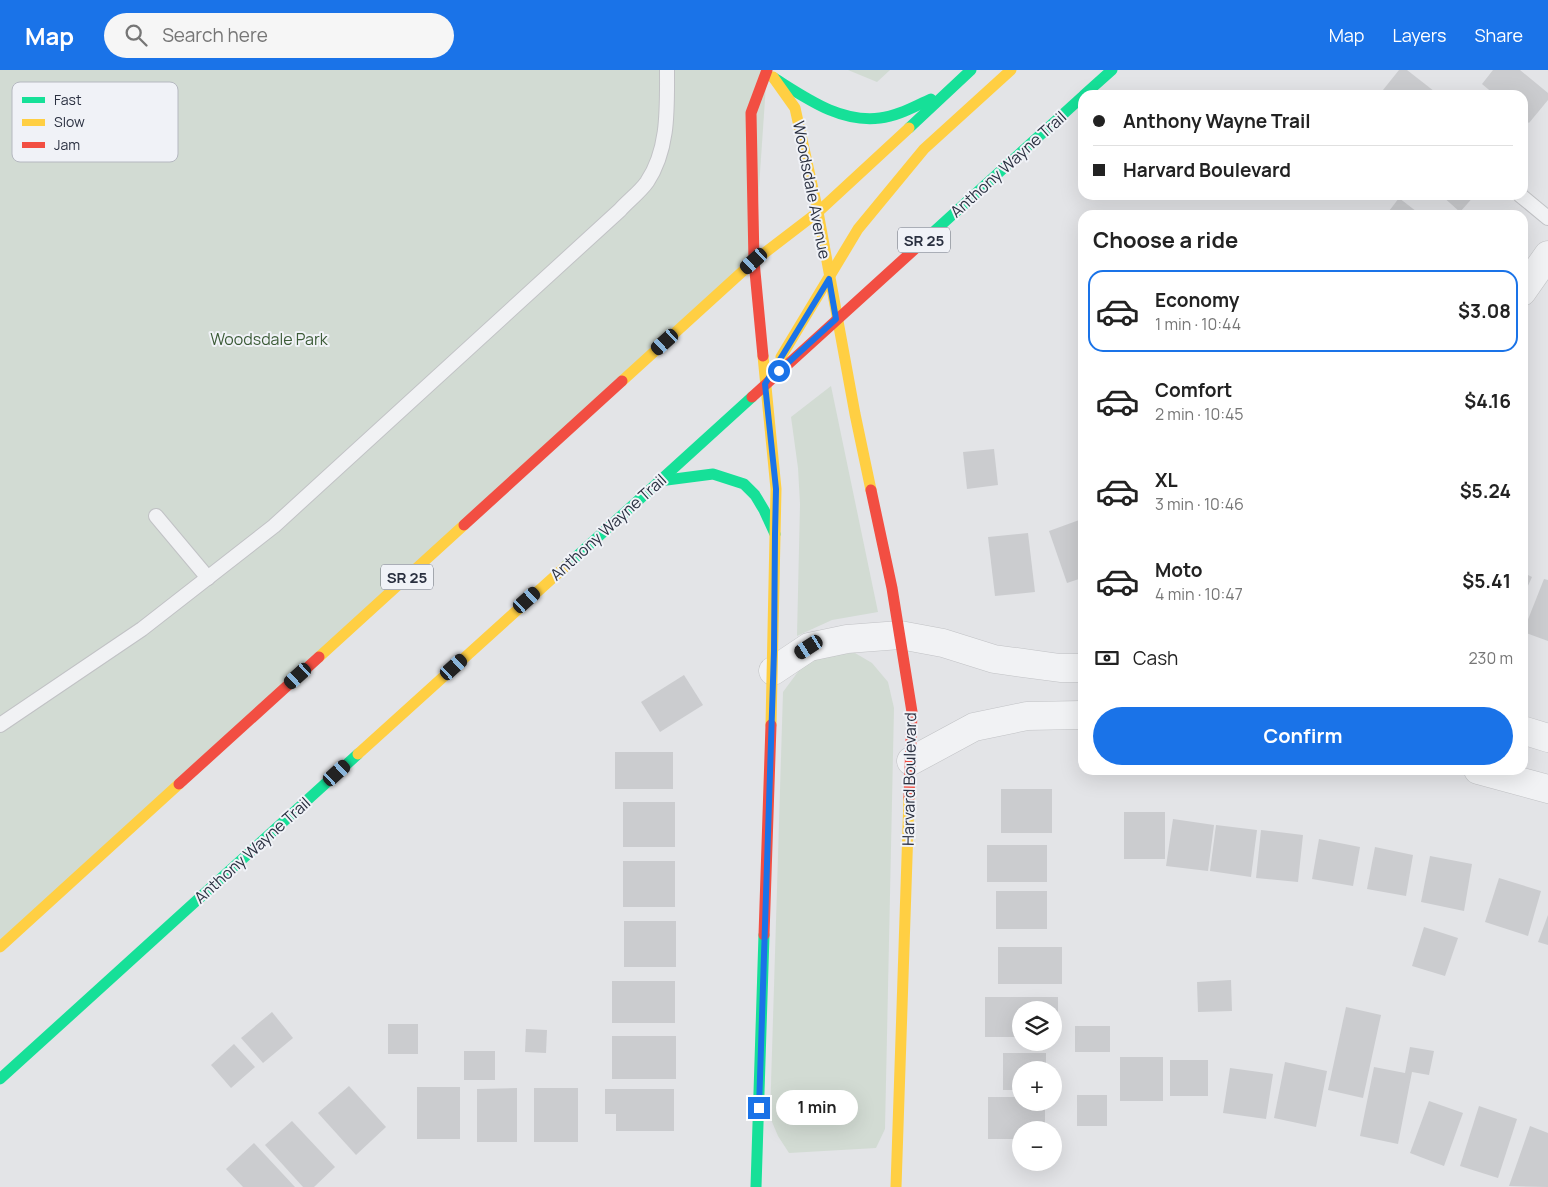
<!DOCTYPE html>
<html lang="en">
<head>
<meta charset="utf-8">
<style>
	:root { --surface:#fff; --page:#f6f6f6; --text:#222; --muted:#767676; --line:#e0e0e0; --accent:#1a73e8 }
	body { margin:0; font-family:Manrope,sans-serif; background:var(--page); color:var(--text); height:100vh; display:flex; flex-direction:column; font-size:19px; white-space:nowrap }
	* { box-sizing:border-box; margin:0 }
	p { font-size:16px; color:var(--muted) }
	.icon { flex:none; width:28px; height:28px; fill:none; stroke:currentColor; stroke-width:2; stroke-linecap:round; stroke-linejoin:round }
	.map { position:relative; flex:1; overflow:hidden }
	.side { position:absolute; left:1078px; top:140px; width:450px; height:565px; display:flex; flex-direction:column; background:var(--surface); border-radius:15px; box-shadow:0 5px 20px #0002 }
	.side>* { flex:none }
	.top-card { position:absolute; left:1078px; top:20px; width:450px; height:110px; border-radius:15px; box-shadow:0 5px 20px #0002; display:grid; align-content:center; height:110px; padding:0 15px; background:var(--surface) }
	.fabs { position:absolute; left:1012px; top:931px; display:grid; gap:10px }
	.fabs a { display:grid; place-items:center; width:50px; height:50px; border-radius:50%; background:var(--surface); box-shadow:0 5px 20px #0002; font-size:25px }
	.end { position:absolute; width:22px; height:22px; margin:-11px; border:6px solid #1a73e8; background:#fff; box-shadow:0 0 0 2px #fff }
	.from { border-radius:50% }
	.bubble { position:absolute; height:35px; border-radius:18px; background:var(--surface); box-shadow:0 5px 20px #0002; font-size:16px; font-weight:700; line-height:35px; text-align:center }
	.car { position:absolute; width:15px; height:30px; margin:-15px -8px; border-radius:6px; box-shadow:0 0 4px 1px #0007; background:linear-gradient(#222 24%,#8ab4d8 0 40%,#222 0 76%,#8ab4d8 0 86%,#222 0) }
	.top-card b { display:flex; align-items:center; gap:18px; height:48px; font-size:19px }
	.top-card b+b { border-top:1px solid var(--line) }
	.top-card i { width:12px; height:12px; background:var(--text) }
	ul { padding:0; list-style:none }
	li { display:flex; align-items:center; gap:15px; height:82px; margin:0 10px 8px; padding:0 5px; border:2px solid transparent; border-radius:15px }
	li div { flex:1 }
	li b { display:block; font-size:19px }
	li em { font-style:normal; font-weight:700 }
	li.on { border-color:var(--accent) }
	li>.icon { width:45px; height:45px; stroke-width:1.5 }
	h2 { padding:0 15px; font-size:22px; line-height:60px }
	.pay { display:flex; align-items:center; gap:12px; height:55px; padding:0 15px; font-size:19px }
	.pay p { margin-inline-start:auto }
	.action { display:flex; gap:10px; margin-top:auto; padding:10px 15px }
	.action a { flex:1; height:58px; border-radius:30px; background:var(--accent); color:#fff; font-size:20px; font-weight:700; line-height:58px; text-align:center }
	header { display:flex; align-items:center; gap:30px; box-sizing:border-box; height:70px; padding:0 25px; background:var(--accent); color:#fff }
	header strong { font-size:24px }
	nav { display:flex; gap:28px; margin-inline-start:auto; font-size:18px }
	.search { width:350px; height:45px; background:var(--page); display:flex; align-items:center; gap:12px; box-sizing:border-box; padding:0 18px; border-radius:28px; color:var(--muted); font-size:19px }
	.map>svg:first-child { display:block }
	.green { fill:#d2dbd3 }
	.building { fill:#cbcccf }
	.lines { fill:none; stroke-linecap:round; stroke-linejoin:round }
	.lane-casing { stroke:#c1c2c5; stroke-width:16 }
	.street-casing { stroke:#c1c2c5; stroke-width:29 }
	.lane { stroke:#f1f2f4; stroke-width:14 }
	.street { stroke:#f1f2f4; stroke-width:28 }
	.fast { stroke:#16e098; stroke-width:11 }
	.slow { stroke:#ffcf43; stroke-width:11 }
	.jam { stroke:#f24e42; stroke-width:11 }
	.route { stroke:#1a73e8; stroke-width:6 }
	.labels { text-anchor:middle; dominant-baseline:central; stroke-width:4; stroke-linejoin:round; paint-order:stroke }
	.shield { fill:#f0f2f7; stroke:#656a77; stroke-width:1 }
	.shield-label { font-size:15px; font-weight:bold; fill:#2a3040 }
	.street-label { font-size:16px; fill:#2a3040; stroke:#f0f2f7 }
	.park-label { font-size:16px; fill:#3c5b37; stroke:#f0f2f7 }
	.key { fill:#f0f2f7; stroke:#b5b8c0; stroke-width:1 }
	.key-label { font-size:14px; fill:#2a3040 }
</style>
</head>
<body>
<header>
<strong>Map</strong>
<div class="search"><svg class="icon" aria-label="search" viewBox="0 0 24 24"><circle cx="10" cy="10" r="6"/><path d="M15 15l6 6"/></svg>Search here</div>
<nav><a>Map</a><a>Layers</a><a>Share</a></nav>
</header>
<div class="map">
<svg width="1548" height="1117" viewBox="0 0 1548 1117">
	<rect width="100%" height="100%" fill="#e3e4e7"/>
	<g class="green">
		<polygon points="0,0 767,0 754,191 0,879"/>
		<polygon points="848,0 890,0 877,12"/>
		<polygon points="831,316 878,542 832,550 797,566 800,434 798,398 791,347"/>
		<polygon points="855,583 872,593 888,612 894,638 885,1059 876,1078 789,1083 778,1066 770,1047 783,622 803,595 827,584"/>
	</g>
	<g class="building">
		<polygon points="1399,0 1407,0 1439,25 1389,25 1383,20"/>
		<polygon points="1493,0 1520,0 1548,23 1548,30 1529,53 1522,47 1522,25 1495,25 1482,14"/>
		<polygon points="1441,125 1475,125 1460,142"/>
		<polygon points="1399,128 1421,145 1386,145"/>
		<polygon points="994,379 998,415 967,419 963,382"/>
		<polygon points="1082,449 1082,508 1067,513 1049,461"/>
		<polygon points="1028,463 1035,522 995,526 988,467"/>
		<polygon points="1522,502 1532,507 1522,529"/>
		<polygon points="1544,509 1548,510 1548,571 1523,562"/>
		<polygon points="684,605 703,635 660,662 641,632"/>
		<rect x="615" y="682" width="58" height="37"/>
		<rect x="1001" y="719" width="51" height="44"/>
		<rect x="623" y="732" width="52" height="45"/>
		<rect x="1124" y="742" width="41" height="47"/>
		<polygon points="1173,749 1214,755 1208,801 1166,796"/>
		<polygon points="1216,755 1257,760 1251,807 1210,801"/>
		<polygon points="1261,760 1303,765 1298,812 1256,808"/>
		<polygon points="1319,769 1360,777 1353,816 1312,809"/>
		<rect x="987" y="775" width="60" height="37"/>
		<polygon points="1375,777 1413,785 1406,826 1367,819"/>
		<polygon points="1430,786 1472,794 1464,841 1421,832"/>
		<rect x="623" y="791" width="52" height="46"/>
		<polygon points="1499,808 1541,821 1528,866 1485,852"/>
		<rect x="996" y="821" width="51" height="38"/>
		<polygon points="1548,845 1548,875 1538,872"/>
		<rect x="624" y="851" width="52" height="46"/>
		<polygon points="1424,857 1458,868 1445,906 1412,896"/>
		<rect x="998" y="877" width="64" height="37"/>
		<polygon points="1231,910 1232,941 1198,942 1197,912"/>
		<rect x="612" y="911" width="63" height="42"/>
		<polygon points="985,927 1058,927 1058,967 1054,967 1054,940 1021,940 1021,967 985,967"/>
		<polygon points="1346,937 1381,945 1363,1028 1328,1020"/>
		<polygon points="272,942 293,968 263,993 241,968"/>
		<rect x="388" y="954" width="30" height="30"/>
		<rect x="1075" y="956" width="35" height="26"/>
		<polygon points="526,959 547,960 546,983 525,982"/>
		<rect x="612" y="966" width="64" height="43"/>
		<polygon points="234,974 255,997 231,1018 211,995"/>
		<polygon points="1410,977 1434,981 1429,1005 1412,1002 1398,1074 1360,1066 1374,997 1405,1003"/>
		<rect x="464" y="981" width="31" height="29"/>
		<polygon points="1003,983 1046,983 1046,1000 1021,1000 1021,1020 1003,1020"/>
		<rect x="1120" y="987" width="43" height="44"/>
		<rect x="1170" y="990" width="38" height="36"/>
		<polygon points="1285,992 1327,1001 1316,1057 1274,1048"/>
		<polygon points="1230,998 1273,1004 1266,1049 1223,1043"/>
		<polygon points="349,1016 386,1057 356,1085 318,1043"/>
		<rect x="417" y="1017" width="43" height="52"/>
		<polygon points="517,1018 517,1072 477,1072 477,1019"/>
		<rect x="534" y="1018" width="44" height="54"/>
		<polygon points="605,1019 674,1019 674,1061 616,1061 616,1044 605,1044"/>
		<rect x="1077" y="1025" width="30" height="31"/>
		<polygon points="988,1027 1021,1027 1021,1032 1045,1032 1045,1060 1021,1060 1021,1069 988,1069"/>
		<polygon points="1429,1031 1463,1043 1444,1096 1410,1083"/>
		<polygon points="1479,1036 1517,1049 1498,1108 1460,1096"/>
		<polygon points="292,1051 335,1097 314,1117 303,1117 265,1075"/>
		<polygon points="1530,1056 1548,1063 1548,1117 1509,1116"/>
		<polygon points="254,1073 295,1117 243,1117 226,1099"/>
	</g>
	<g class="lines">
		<g class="lane-casing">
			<g id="lane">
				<polyline points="1520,125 1548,148"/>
				<polyline points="156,446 208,508"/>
				<path d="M0,655L142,559L274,456L620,140C628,131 640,122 647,112C669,79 667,38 667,0"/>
			</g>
		</g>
		<g class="street-casing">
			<g id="street">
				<polyline points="1522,222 1548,185"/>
				<polyline points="773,601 809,577 847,569 900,565 943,573 994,589 1060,598 1082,598"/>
				<polyline points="1522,660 1548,668"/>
				<polyline points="911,691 974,657 1027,646 1082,645"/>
				<polyline points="1478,700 1548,719"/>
			</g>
		</g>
		<use href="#lane" class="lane"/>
		<use href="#street" class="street"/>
		<g class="fast">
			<path d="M774,8C806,28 840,53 880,48C898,46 915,36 931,29"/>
			<polyline points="1084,25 1112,0"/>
			<polyline points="909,58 971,0"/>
			<polyline points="928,167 1082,27"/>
			<polyline points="659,411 713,404 744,414 755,425 764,440 775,464"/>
			<polyline points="566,496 752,327"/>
			<polyline points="0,1009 358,684"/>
			<polyline points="756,1117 764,865"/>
		</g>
		<g class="slow">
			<polyline points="773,7 795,38 818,142 855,344 871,420"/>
			<polyline points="763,286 776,419 771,655"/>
			<polyline points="781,287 858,159 924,79 1011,0"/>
			<polyline points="622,311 754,191 818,142 909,58"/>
			<polyline points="319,587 464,455"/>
			<polyline points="358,684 566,496"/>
			<polyline points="0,877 179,714"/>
			<polyline points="896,1117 909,728"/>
		</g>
		<g class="jam">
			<polyline points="763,286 754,191 751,43 767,0"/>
			<polyline points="752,327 928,167"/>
			<polyline points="871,420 892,518 912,642 909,728"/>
			<polyline points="464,455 622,311"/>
			<polyline points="179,714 319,587"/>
			<polyline points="764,865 771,655"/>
		</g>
	</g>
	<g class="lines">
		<polyline class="route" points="759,1038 774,581 775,464 776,419 765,314 829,209 836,249 779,301"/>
	</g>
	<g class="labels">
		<g class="shield">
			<rect x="898" y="157.5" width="52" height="25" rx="4"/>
			<rect x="381" y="494.5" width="52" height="25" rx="4"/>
		</g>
		<g class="shield-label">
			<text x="924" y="170">SR 25</text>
			<text x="407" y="507">SR 25</text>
		</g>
		<g class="street-label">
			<text transform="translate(1008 94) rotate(-42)">Anthony Wayne Trail</text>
			<text transform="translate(812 120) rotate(79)">Woodsdale Avenue</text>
			<text transform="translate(608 457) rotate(-42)">Anthony Wayne Trail</text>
			<text transform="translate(909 709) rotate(-89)">Harvard Boulevard</text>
			<text transform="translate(252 780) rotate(-42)">Anthony Wayne Trail</text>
		</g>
		<g class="park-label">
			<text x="269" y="269">Woodsdale Park</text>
		</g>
	</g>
	<rect x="12" y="12" width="166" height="80" rx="8" class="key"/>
	<rect x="22" y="27" width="23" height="6" fill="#16e098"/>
	<rect x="22" y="49" width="23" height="7" fill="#ffcf43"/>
	<rect x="22" y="72" width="23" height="6" fill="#f24e42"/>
	<g class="key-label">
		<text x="54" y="35">Fast</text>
		<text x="54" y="57">Slow</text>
		<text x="54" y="80">Jam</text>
	</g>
</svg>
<div class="fabs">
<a><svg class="icon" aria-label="layers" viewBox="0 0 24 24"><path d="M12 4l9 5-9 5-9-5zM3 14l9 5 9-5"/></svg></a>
<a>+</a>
<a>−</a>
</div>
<i class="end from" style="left:779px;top:301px"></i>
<i class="end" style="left:759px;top:1038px"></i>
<div class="bubble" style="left:776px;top:1020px;width:82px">1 min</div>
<i class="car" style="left:754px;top:191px;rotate:228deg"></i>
<i class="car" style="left:665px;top:272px;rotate:228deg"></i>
<i class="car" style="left:527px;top:530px;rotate:48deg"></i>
<i class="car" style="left:809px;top:577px;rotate:237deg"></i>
<i class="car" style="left:454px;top:597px;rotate:48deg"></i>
<i class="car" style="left:298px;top:606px;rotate:228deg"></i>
<i class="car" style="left:337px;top:703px;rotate:48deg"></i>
<div class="top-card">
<b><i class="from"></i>Anthony Wayne Trail</b>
<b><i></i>Harvard Boulevard</b>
</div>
<section class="side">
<h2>Choose a ride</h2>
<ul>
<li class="on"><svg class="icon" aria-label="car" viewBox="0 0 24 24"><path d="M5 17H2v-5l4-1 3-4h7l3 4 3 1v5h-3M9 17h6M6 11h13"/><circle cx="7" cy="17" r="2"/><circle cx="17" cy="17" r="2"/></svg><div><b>Economy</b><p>1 min · 10:44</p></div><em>$3.08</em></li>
<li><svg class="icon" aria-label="car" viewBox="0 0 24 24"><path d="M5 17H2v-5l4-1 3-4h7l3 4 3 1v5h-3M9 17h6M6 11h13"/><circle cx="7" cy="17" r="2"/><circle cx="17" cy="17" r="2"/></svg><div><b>Comfort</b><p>2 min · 10:45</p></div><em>$4.16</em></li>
<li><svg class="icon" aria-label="car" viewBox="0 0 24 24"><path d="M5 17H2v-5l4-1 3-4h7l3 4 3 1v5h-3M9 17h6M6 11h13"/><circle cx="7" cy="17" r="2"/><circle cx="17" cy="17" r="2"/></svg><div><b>XL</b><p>3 min · 10:46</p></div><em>$5.24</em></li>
<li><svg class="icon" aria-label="car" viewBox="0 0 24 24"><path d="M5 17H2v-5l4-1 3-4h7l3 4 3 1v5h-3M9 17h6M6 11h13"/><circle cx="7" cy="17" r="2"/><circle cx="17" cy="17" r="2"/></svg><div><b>Moto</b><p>4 min · 10:47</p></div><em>$5.41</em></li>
</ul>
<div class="pay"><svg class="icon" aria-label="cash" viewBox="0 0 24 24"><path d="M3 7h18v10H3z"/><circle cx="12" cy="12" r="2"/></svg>Cash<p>230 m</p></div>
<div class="action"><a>Confirm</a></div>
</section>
</div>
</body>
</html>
